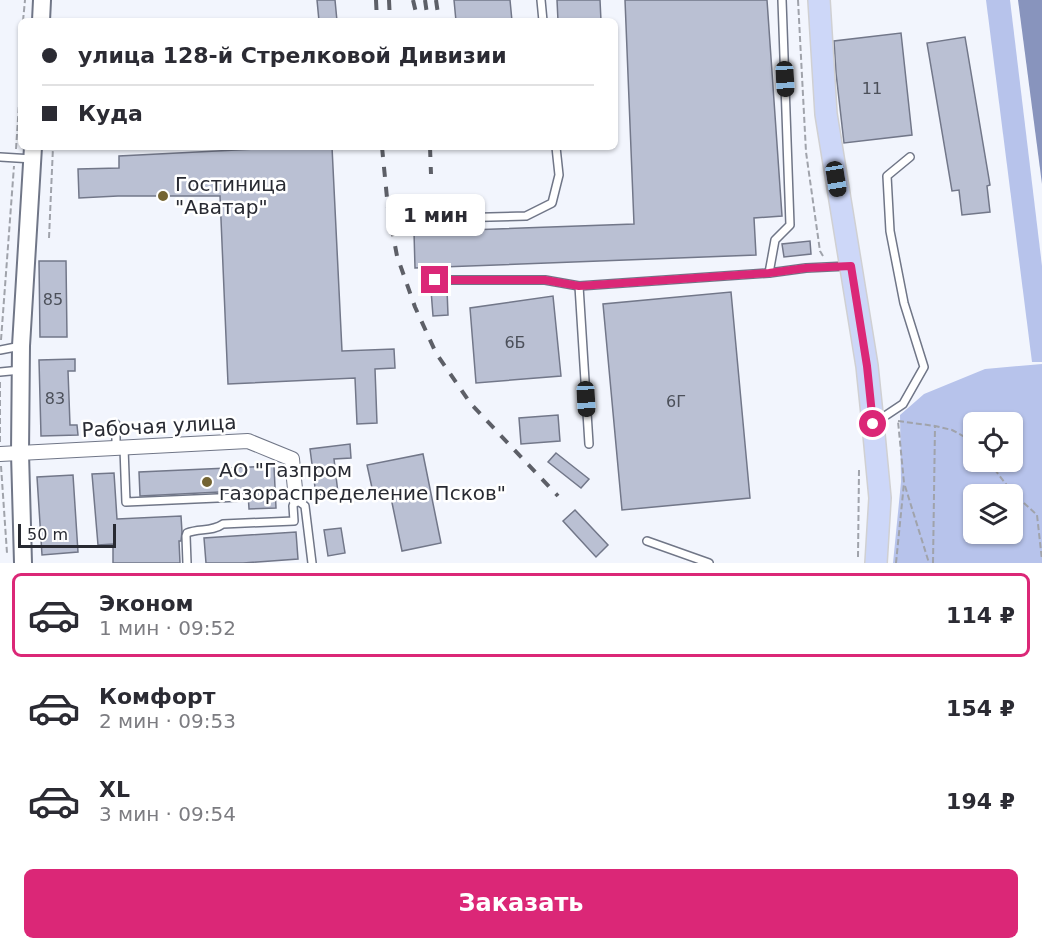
<!DOCTYPE html>
<html lang="ru">
<head>
<meta charset="utf-8">
<style>
	:root { --surface:#fff; --page:#f7f7f7; --text:#2b2b33; --muted:#7c7c81; --line:#e1e1e2; --accent:#db2777 }
	body { margin:0; font-family:"DejaVu Sans",sans-serif; background:var(--page); color:var(--text); height:100vh; display:flex; flex-direction:column; font-size:22px; white-space:nowrap }
	* { box-sizing:border-box; margin:0 }
	p { font-size:20px; color:var(--muted) }
	.icon { flex:none; width:33px; height:33px; fill:none; stroke:currentColor; stroke-width:2; stroke-linecap:round; stroke-linejoin:round }
	.map { position:relative; height:563px; overflow:hidden }
	.side { display:flex; flex-direction:column; background:var(--surface); flex:1 }
	.side>* { flex:none }
	.guide { position:absolute; left:18px; top:18px; width:600px; height:132px; border-radius:9px; box-shadow:0 2px 4px #0004; display:grid; align-content:center; height:132px; padding:0 24px; background:var(--surface) }
	.fabs { position:absolute; left:963px; top:412px; display:grid; gap:12px }
	.fabs a { display:grid; place-items:center; width:60px; height:60px; border-radius:9px; background:var(--surface); box-shadow:0 2px 4px #0004; font-size:30px }
	.scale { position:absolute; left:18px; bottom:15px; width:98px; box-sizing:border-box; padding-left:6px; border:3px solid #282a32; border-top:0; font-size:16px; line-height:21px; white-space:nowrap; color:#282a32; -webkit-text-stroke:4px #fff; paint-order:stroke }
	.end { position:absolute; width:27px; height:27px; margin:-14px; border:8px solid #db2777; background:#fff; box-shadow:0 0 0 3px #fff }
	.from { border-radius:50% }
	.bubble { position:absolute; height:42px; border-radius:9px; background:var(--surface); box-shadow:0 2px 4px #0004; font-size:20px; font-weight:600; line-height:42px; text-align:center }
	.car { position:absolute; width:18px; height:36px; margin:-18px -9px; border-radius:8px; box-shadow:0 0 4px 2px #0007; background:linear-gradient(#222 24%,#8ab4d8 0 40%,#222 0 76%,#8ab4d8 0 86%,#222 0) }
	.guide b { display:flex; align-items:center; gap:21px; height:57px; font-size:22px }
	.guide b+b { border-top:2px solid var(--line) }
	.guide i { width:15px; height:15px; background:var(--text) }
	ul { padding:10px 0 0; list-style:none }
	li { display:flex; align-items:center; gap:18px; height:84px; margin:0 12px 9px; padding:0 12px; border:3px solid transparent; border-radius:9px }
	li div { flex:1 }
	li b { display:block; font-size:22px }
	li em { font-style:normal; font-weight:600 }
	li.on { border-color:var(--accent) }
	li>.icon { width:54px; height:54px; stroke-width:1.5 }
	.action { display:flex; gap:12px; margin-top:auto; padding:12px 24px }
	.action a { flex:1; height:69px; border-radius:9px; background:var(--accent); color:#fff; font-size:24px; font-weight:600; line-height:69px; text-align:center }
	.map>svg:first-child { display:block }
	.green { fill:#b7c3eb; fill-rule:evenodd }
	.water { fill:#8894bd }
	.building { fill:#bac0d3; stroke:#727789; stroke-width:1.5 }
	.lines { fill:none; stroke-linecap:round; stroke-linejoin:round }
	.service-casing { stroke:#707687; stroke-width:10 }
	.minor-casing { stroke:#707687; stroke-width:16 }
	.tertiary-casing { stroke:#707687; stroke-width:20 }
	.primary-casing { stroke:#d0d0d2; stroke-width:24 }
	.path { stroke:#a0a3ab; stroke-width:2; stroke-dasharray:6 3; stroke-linecap:butt }
	.service { stroke:#fff; stroke-width:7 }
	.minor { stroke:#fff; stroke-width:14 }
	.tertiary { stroke:#fff; stroke-width:16 }
	.primary { stroke:#cdd7f8; stroke-width:21 }
	.rail { stroke:#5d5f67; stroke-width:4; stroke-dasharray:10 10; stroke-linecap:butt }
	.route { stroke:#db2777; stroke-width:8 }
	.poi-dot { fill:#746432; stroke:#fff; stroke-width:2 }
	.labels { text-anchor:middle; dominant-baseline:central; stroke-width:5; stroke-linejoin:round; paint-order:stroke }
	.number-label { font-size:16px; fill:#4c505a }
	.poi-label { font-size:20px; fill:#282a32; stroke:#fff; text-anchor:start }
	.street-label { font-size:20px; fill:#282a32; stroke:#fff }
</style>
</head>
<body>
<div class="map">
<svg width="1042" height="563" viewBox="0 0 1042 563">
	<rect width="100%" height="100%" fill="#f2f5fd"/>
	<g class="green">
		<polygon points="986,0 1010,0 1042,266 1042,362 1032,362"/>
		<path d="M1042,364V563H893L901,482L900,415L924,394L985,369ZM974,423H1012V462H974ZM974,495H1012V534H974Z"/>
	</g>
	<polygon class="water" points="1018,0 1042,0 1042,184"/>
	<g class="building">
		<polygon points="317,0 335,0 337,21 319,21"/>
		<polygon points="454,0 510,0 512,21 456,21"/>
		<polygon points="557,0 600,0 601,21 558,21"/>
		<polygon points="625,0 767,0 782,216 754,218 756,255 415,268 414,232 634,224"/>
		<polygon points="901,33 912,135 844,143 836,73 834,41"/>
		<polygon points="965,37 990,185 987,186 990,212 962,215 959,190 952,191 927,43"/>
		<polygon points="293,147 332,147 342,351 394,349 395,368 375,369 377,423 357,424 355,378 228,384 220,196 118,196 79,198 78,169 119,168 119,156"/>
		<polygon points="810,241 811,254 784,257 782,244"/>
		<polygon points="39,261 66,261 67,337 40,337"/>
		<polygon points="447,289 448,315 433,316 431,290"/>
		<polygon points="731,292 750,498 622,510 603,304"/>
		<polygon points="553,296 561,376 476,383 470,308"/>
		<polygon points="75,359 75,371 68,371 70,425 77,425 78,435 41,436 39,360"/>
		<polygon points="558,415 560,441 521,444 519,418"/>
		<polygon points="350,444 351,458 334,459 338,493 316,495 310,449"/>
		<polygon points="556,453 589,479 581,488 548,462"/>
		<polygon points="423,454 441,543 402,551 390,493 374,497 367,465"/>
		<polygon points="274,466 276,508 249,509 248,493 240,491 140,496 139,472"/>
		<polygon points="114,473 117,519 181,516 182,532 181,541 179,541 180,563 113,563 113,544 98,545 92,474"/>
		<polygon points="73,475 78,552 42,555 37,477"/>
		<polygon points="575,510 608,545 596,557 563,521"/>
		<polygon points="341,528 345,553 328,556 324,530"/>
		<polygon points="296,532 298,559 243,563 206,563 204,538"/>
	</g>
	<g class="lines">
		<g class="service-casing">
			<g id="service">
				<polyline points="541,0 543,21"/>
				<polyline points="0,157 33,159"/>
				<polyline points="412,219 526,216 552,203 559,175 556,147"/>
				<polyline points="769,273 775,240 790,225 782,0"/>
				<polyline points="435,280 545,280 579,286"/>
				<polyline points="0,350 21,346"/>
				<polyline points="0,372 21,370"/>
				<polyline points="876,422 903,404 924,367 904,303 890,231 887,176 910,157"/>
				<polyline points="116,424 116,448"/>
				<polyline points="589,444 579,286 769,273 806,268 848,266"/>
				<polyline points="124,448 126,502 240,497"/>
				<polyline points="647,541 709,563"/>
				<path d="M187,563L186,536L187,533C199,528 212,532 223,524L294,521L293,506L296,499L305,506L312,563"/>
			</g>
		</g>
		<g class="minor-casing">
			<polyline id="minor" points="0,454 248,441 292,459 296,499"/>
		</g>
		<g class="tertiary-casing">
			<g id="tertiary">
				<polyline points="41,21 42,0"/>
				<polyline points="23,563 20,453 21,346 33,147"/>
			</g>
		</g>
		<g class="primary-casing">
			<polyline id="primary" points="819,0 826,114 867,366 873,424 880,498 876,563"/>
		</g>
		<g class="path">
			<polyline points="798,0 806,152 820,251 823,256"/>
			<polyline points="23,21 25,0"/>
			<polyline points="16,149 21,74"/>
			<polyline points="49,238 53,147"/>
			<polyline points="1,340 14,166"/>
			<polyline points="898,421 935,426 952,430 974,442"/>
			<polyline points="0,442 0,382"/>
			<polyline points="989,462 1012,492 1037,515 1042,560"/>
			<polyline points="1,466 7,553"/>
			<polyline points="905,486 929,563"/>
			<polyline points="858,557 859,470"/>
			<polyline points="896,563 904,483 898,421 897,421"/>
			<polyline points="933,563 935,426"/>
		</g>
		<use href="#service" class="service"/>
		<use href="#minor" class="minor"/>
		<use href="#tertiary" class="tertiary"/>
		<use href="#primary" class="primary"/>
		<g class="rail">
			<polyline points="376,0 377,21"/>
			<polyline points="389,0 390,21"/>
			<polyline points="413,0 418,21"/>
			<polyline points="425,0 428,21"/>
			<polyline points="436,0 439,21"/>
			<polyline points="382,147 388,208 397,256 415,307 436,353 471,404 558,496"/>
			<polyline points="430,147 431,174"/>
		</g>
	</g>
	<g class="lines">
		<polyline class="route" points="435,280 545,280 579,286 769,273 806,268 851,266 867,366 873,424"/>
	</g>
	<g class="poi-dot">
		<circle cx="163" cy="196" r="6"/>
		<circle cx="207" cy="482" r="6"/>
	</g>
	<g class="labels">
		<g class="number-label">
			<text x="872" y="88">11</text>
			<text x="53" y="299">85</text>
			<text x="515" y="342">6Б</text>
			<text x="55" y="398">83</text>
			<text x="676" y="401">6Г</text>
		</g>
		<g class="poi-label">
			<text x="175" y="184">Гостиница<tspan x="175" dy="23">"Аватар"</tspan></text>
			<text x="219" y="470">АО "Газпром<tspan x="219" dy="23">газораспределение Псков"</tspan></text>
		</g>
		<g class="street-label">
			<text transform="translate(159 426) rotate(-3)">Рабочая улица</text>
		</g>
	</g>
</svg>
<div class="fabs">
<a><svg class="icon" aria-label="locate" viewBox="0 0 24 24"><circle cx="12" cy="12" r="6"/><path d="M12 2v4M12 18v4M2 12h4M18 12h4"/></svg></a>
<a><svg class="icon" aria-label="layers" viewBox="0 0 24 24"><path d="M12 4l9 5-9 5-9-5zM3 14l9 5 9-5"/></svg></a>
</div>
<div class="scale">50 m</div>
<i class="end from" style="left:873px;top:424px"></i>
<i class="end" style="left:435px;top:280px"></i>
<div class="bubble" style="left:386px;top:194px;width:99px">1 мин</div>
<i class="car" style="left:785px;top:79px;rotate:177deg"></i>
<i class="car" style="left:836px;top:179px;rotate:171deg"></i>
<i class="car" style="left:586px;top:399px;rotate:177deg"></i>
<div class="guide">
<b><i class="from"></i>улица 128-й Стрелковой Дивизии</b>
<b><i></i>Куда</b>
</div>
</div>
<section class="side">
<ul>
<li class="on"><svg class="icon" aria-label="car" viewBox="0 0 24 24"><path d="M5 17H2v-5l4-1 3-4h7l3 4 3 1v5h-3M9 17h6M6 11h13"/><circle cx="7" cy="17" r="2"/><circle cx="17" cy="17" r="2"/></svg><div><b>Эконом</b><p>1 мин · 09:52</p></div><em>114 ₽</em></li>
<li><svg class="icon" aria-label="car" viewBox="0 0 24 24"><path d="M5 17H2v-5l4-1 3-4h7l3 4 3 1v5h-3M9 17h6M6 11h13"/><circle cx="7" cy="17" r="2"/><circle cx="17" cy="17" r="2"/></svg><div><b>Комфорт</b><p>2 мин · 09:53</p></div><em>154 ₽</em></li>
<li><svg class="icon" aria-label="car" viewBox="0 0 24 24"><path d="M5 17H2v-5l4-1 3-4h7l3 4 3 1v5h-3M9 17h6M6 11h13"/><circle cx="7" cy="17" r="2"/><circle cx="17" cy="17" r="2"/></svg><div><b>XL</b><p>3 мин · 09:54</p></div><em>194 ₽</em></li>
</ul>
<div class="action"><a>Заказать</a></div>
</section>
</body>
</html>
